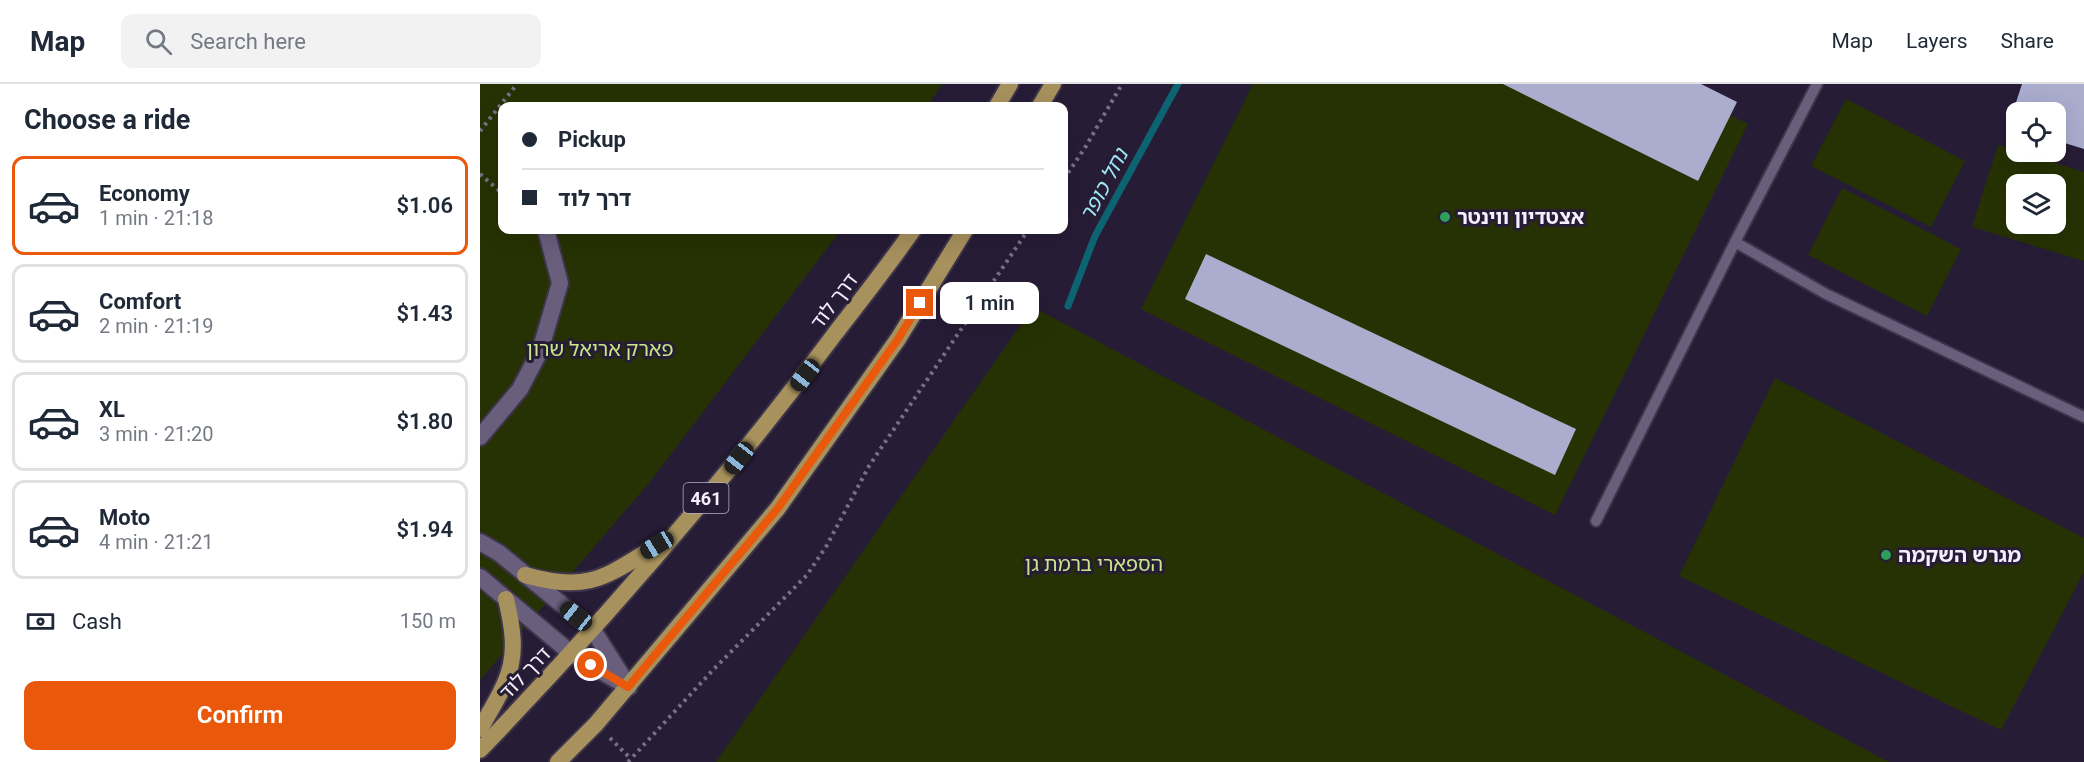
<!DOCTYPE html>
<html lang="en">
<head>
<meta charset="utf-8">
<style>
	:root { --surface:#fff; --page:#f2f2f3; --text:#1f2937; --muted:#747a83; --line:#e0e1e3; --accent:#ea580c }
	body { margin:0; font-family:Roboto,"Noto Sans Hebrew",sans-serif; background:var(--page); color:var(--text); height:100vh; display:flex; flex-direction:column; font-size:22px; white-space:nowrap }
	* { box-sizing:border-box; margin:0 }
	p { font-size:20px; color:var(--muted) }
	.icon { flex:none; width:33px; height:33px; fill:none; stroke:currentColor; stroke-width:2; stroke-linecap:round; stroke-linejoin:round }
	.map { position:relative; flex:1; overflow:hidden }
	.side { display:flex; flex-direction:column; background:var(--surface); width:480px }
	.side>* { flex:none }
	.top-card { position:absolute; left:18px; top:18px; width:570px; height:132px; border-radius:12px; box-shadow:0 6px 24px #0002; display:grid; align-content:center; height:132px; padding:0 24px; background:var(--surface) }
	.tools { position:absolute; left:1526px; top:18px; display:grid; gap:12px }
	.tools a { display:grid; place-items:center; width:60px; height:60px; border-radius:12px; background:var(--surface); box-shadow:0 6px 24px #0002; font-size:30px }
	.end { position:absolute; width:27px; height:27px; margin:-14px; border:8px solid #ea580c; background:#fff; box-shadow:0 0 0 3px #fff }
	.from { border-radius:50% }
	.bubble { position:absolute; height:42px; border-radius:12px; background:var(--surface); box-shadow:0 6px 24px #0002; font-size:20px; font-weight:600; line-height:42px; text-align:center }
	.car { position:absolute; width:18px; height:36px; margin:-18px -9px; border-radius:8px; box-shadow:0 0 4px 2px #0007; background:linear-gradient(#222 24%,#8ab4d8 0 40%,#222 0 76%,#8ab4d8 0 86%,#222 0) }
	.top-card b { display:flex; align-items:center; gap:21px; height:57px; font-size:22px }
	.top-card b+b { border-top:2px solid var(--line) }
	.top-card i { width:15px; height:15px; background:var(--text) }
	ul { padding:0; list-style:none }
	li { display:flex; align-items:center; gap:18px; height:99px; margin:0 12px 9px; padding:0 12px; border:3px solid var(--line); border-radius:12px }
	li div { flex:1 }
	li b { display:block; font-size:22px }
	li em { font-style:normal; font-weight:600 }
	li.active { border-color:var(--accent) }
	li>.icon { width:54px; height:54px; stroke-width:1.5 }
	h2 { padding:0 24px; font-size:27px; line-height:72px }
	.pay { display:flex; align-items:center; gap:15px; height:66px; padding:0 24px; font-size:22px }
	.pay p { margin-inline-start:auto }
	.primary-button { display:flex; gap:12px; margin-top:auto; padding:12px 24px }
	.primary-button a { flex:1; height:69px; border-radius:12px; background:var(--accent); color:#fff; font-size:24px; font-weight:600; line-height:69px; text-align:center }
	header { display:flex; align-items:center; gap:36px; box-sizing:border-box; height:84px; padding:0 30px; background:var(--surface); border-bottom:2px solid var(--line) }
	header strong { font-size:28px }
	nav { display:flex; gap:33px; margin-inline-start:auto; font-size:21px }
	.search { width:420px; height:54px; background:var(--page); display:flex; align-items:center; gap:15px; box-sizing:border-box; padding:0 21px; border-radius:12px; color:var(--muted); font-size:22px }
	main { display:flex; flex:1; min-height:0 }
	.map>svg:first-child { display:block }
	.green { fill:#263203; fill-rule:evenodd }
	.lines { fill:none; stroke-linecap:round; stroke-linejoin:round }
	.stream { stroke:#0c6371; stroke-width:7 }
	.building { fill:#abadcf }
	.service-casing { stroke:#3e354a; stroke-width:14 }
	.minor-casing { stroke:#3e354a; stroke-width:20 }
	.primary-casing { stroke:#3e354a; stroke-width:20 }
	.path { stroke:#797085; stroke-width:4; stroke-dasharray:3 4.5; stroke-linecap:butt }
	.service { stroke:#6a5e7d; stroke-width:10 }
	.minor { stroke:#6a5e7d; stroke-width:16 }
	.primary { stroke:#a7915d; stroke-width:16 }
	.route { stroke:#ea580c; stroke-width:8 }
	.leisure-dot { fill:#2e9e5b; stroke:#271c36; stroke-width:2 }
	.labels { text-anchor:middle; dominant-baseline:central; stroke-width:6; stroke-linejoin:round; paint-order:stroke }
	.shield { fill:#271c36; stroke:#b7b0c2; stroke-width:1.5 }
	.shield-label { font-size:18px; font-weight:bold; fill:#f5effe }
	.poi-label { font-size:20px; font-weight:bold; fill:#f5effe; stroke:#271c36; text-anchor:start }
	.street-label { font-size:20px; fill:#f5effe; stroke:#271c36 }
	.park-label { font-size:20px; fill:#c8e787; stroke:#271c36 }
	.water-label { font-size:21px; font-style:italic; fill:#9de7f6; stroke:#271c36 }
</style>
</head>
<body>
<header>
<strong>Map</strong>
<div class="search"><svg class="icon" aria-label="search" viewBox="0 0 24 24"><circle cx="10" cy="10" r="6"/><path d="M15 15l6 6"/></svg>Search here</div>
<nav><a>Map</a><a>Layers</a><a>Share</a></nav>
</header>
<main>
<section class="side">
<h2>Choose a ride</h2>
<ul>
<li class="active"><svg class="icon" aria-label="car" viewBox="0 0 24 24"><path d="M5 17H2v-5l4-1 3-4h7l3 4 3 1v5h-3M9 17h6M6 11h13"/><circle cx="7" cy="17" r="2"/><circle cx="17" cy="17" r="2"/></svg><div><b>Economy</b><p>1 min · 21:18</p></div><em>$1.06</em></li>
<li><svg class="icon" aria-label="car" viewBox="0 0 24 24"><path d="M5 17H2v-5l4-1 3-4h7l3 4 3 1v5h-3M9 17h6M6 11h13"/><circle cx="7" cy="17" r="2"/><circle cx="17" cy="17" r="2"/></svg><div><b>Comfort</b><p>2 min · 21:19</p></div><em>$1.43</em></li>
<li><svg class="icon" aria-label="car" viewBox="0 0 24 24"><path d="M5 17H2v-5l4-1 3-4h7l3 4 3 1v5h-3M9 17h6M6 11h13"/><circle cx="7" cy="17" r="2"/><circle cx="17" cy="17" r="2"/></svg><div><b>XL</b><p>3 min · 21:20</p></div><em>$1.80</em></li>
<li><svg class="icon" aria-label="car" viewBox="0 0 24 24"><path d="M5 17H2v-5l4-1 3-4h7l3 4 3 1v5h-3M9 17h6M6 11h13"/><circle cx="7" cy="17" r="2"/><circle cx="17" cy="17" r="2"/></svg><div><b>Moto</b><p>4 min · 21:21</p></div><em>$1.94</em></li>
</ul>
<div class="pay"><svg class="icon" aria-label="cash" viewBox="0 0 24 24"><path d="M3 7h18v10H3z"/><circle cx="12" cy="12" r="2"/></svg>Cash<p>150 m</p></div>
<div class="primary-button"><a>Confirm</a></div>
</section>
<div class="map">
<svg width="1604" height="678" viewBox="0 0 1604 678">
	<rect width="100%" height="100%" fill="#271c36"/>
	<g class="green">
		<polygon points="0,0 462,0 448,22 22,22 22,146 361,146 169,399 0,596"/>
		<polygon points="773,0 1187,0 1268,40 1075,431 661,225"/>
		<polygon points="1366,15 1485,77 1451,143 1331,82"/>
		<path d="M1518,61L1604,88V177L1492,143ZM1536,100H1575V140H1536Z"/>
		<polygon points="1362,104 1481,165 1447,232 1328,171"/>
		<polygon points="553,223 1409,678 236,678"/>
		<polygon points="1295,294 1604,454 1604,488 1521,646 1199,492"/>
	</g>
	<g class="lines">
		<polyline class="stream" points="588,222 615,152 698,0"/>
	</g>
	<g class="building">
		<polygon points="1023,0 1221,0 1257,18 1218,97"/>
		<polygon points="1542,0 1604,0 1604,65 1575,56 1575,28 1536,28 1536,45 1528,43"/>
		<polygon points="726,170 1096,345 1075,391 705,215"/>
	</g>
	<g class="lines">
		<g class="service-casing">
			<g id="service">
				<polyline points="1337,0 1255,158 1346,210 1604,333"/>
				<polyline points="1116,437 1255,158"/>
			</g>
		</g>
		<g class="minor-casing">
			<g id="minor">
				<polyline points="0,353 40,305 60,267 80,199 66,146"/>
				<polyline points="0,458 19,469 113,546 149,603"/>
				<polyline points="0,493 92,570 145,601"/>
			</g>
		</g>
		<g class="primary-casing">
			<g id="primary">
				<polyline points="517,22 530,0"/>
				<polyline points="560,22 573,0"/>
				<path d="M45,491C112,510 127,491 183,458"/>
				<path d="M0,645C31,591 41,578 26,515"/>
				<path d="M0,666C126,535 245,397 354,251C381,216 408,182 433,146"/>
				<polyline points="78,678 116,640 298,424 418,255 485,146"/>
			</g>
		</g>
		<g class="path">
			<polyline points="0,47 37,0"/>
			<polyline points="0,90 22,109"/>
			<polyline points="584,95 606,62 642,0"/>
			<polyline points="130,654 151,675"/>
			<polyline points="148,678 233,586 327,491 347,461 389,382 548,146"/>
		</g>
		<use href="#service" class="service"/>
		<use href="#minor" class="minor"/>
		<use href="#primary" class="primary"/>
	</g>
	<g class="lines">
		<polyline class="route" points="111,581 148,603 298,424 418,255 440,219"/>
	</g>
	<g class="leisure-dot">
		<circle cx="965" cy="133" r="6"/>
		<circle cx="1406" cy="471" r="6"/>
	</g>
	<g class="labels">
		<rect class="shield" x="203.5" y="399" width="45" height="30" rx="4.5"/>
		<g class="shield-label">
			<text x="226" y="414">461</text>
		</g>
		<g class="poi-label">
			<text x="977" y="133">אצטדיון ווינטר</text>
			<text x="1418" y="471">מגרש השקמה</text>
		</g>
		<g class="street-label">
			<text transform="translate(354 217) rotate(-53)">דרך לוד</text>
			<text transform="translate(45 589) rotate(-46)">דרך לוד</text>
		</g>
		<g class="park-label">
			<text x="120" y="265">פארק אריאל שרון</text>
			<text x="614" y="480">הספארי ברמת גן</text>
		</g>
		<g class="water-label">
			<text transform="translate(624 101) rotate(-62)">נחל כופר</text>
		</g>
	</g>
</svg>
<div class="tools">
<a><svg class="icon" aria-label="locate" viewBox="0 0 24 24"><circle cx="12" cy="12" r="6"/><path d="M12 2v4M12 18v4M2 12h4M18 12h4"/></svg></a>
<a><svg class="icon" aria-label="layers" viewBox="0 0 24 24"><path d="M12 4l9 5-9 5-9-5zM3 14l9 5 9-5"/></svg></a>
</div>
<i class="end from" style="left:111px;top:581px"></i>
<i class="end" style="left:440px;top:219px"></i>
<div class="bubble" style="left:460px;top:198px;width:99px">1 min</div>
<i class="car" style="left:325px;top:291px;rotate:218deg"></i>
<i class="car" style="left:259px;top:374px;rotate:218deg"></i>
<i class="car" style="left:177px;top:461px;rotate:239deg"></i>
<i class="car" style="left:96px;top:532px;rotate:309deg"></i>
<div class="top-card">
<b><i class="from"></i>Pickup</b>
<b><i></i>דרך לוד</b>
</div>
</div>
</main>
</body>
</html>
